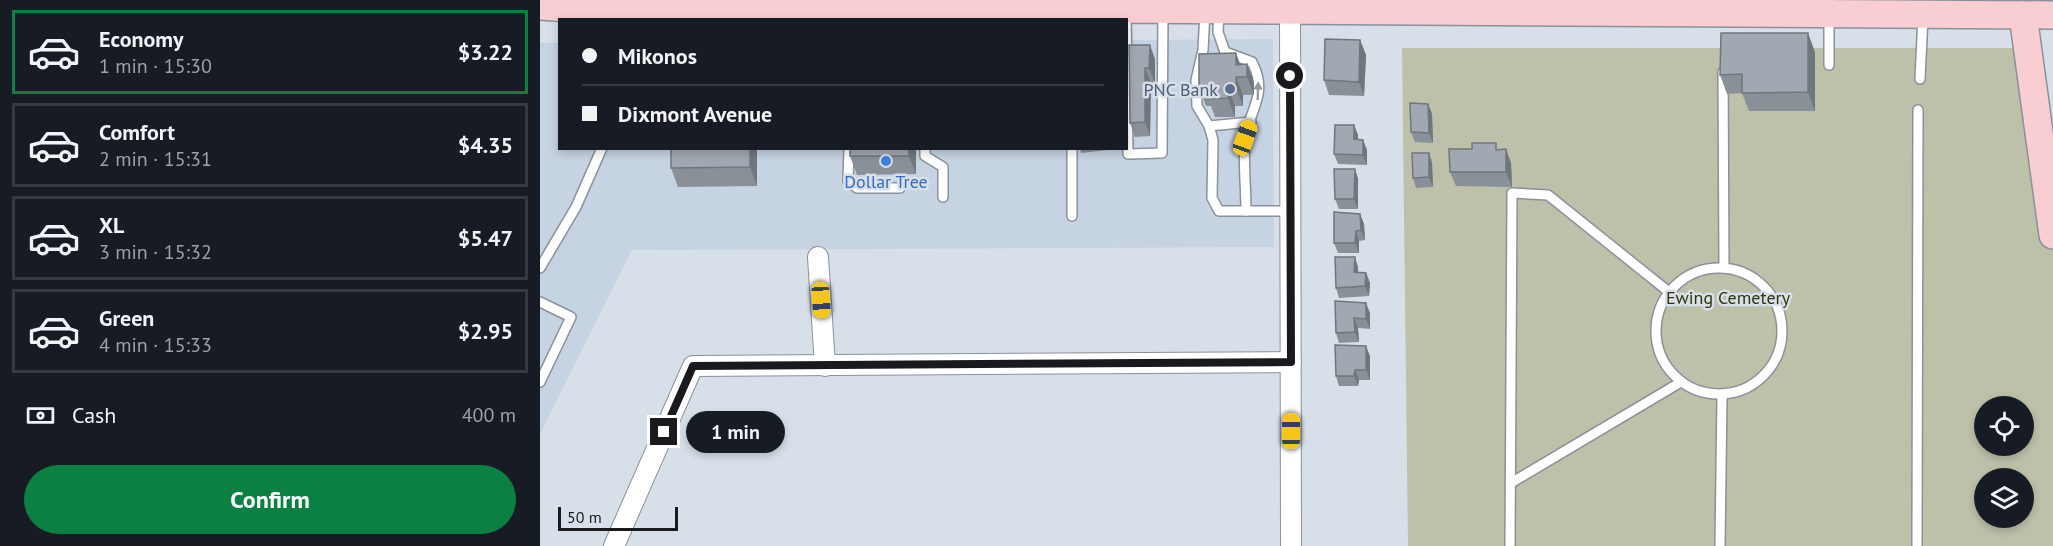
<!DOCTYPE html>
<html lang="en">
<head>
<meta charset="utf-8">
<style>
	:root { --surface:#171b24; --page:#20242c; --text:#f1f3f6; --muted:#9ea1a6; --line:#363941; --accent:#0b8043 }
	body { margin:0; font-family:"PT Sans",sans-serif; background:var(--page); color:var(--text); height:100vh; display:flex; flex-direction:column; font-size:22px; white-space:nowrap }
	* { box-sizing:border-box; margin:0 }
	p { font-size:20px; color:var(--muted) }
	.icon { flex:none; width:33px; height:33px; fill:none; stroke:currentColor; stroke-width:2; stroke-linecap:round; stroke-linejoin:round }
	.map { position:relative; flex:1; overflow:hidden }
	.drawer { display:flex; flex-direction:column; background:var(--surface); width:540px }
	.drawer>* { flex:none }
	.top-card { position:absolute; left:18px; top:18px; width:570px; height:132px; border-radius:0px; box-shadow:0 3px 9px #0003; display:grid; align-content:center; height:132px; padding:0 24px; background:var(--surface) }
	.controls { position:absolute; left:1434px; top:396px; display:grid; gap:12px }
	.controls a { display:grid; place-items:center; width:60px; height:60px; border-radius:50%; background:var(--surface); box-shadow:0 3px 9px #0003; font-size:30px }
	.scale { position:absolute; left:18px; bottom:15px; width:120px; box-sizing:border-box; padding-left:6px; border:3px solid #181a1e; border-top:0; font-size:16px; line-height:21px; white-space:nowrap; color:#181a1e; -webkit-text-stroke:4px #d7dfe9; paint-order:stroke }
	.end { position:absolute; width:27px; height:27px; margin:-14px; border:8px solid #181a1e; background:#fff; box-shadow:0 0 0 3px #fff }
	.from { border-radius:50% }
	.bubble { position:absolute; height:42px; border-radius:21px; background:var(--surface); box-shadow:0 3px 9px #0003; font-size:20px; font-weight:700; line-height:42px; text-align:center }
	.car { position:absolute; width:18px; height:36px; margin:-18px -9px; border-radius:8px; box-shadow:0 0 4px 2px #0007; background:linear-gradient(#f5c518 24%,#345 0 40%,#f5c518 0 76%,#345 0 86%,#f5c518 0) }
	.top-card b { display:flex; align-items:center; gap:21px; height:57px; font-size:22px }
	.top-card b+b { border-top:2px solid var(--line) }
	.top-card i { width:15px; height:15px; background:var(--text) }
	ul { padding:10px 0 0; list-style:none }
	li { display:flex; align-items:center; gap:18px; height:84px; margin:0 12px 9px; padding:0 12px; border:3px solid var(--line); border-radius:0px }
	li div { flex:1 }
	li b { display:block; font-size:22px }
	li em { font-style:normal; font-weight:700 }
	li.active { border-color:var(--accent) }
	li>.icon { width:54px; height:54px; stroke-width:1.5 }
	.pay { display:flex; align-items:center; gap:15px; height:66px; padding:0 24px; font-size:22px }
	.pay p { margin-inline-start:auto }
	.action { display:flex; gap:12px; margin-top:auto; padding:12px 24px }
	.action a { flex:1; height:69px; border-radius:36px; background:var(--accent); color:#fff; font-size:24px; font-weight:700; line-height:69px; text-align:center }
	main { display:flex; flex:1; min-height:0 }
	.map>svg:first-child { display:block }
	.built { fill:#c6d3e3 }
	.green { fill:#bec1aa; fill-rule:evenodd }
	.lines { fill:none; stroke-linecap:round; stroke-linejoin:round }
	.lane-casing { stroke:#8a919a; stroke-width:12 }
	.street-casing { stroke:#8a919a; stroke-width:22 }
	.secondary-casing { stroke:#8a919a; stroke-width:30 }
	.lane { stroke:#fff; stroke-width:9 }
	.street { stroke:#fff; stroke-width:20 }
	.secondary { stroke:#f9ced2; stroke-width:27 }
	.wall { fill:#8a9098 }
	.shaded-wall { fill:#71767c }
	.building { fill:#a1a8b1; stroke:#71767c; stroke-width:1.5 }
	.oneway { fill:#97989a }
	.route { stroke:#181a1e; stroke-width:8 }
	.service-dot { fill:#5c6f8a; stroke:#d7dfe9; stroke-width:2 }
	.shop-dot { fill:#3f7fe0; stroke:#d7dfe9; stroke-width:2 }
	.labels { text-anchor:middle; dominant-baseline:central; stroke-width:5; stroke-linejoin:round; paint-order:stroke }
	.service-label { font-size:18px; fill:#4e5e75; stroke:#d7dfe9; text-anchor:end }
	.shop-label { font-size:18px; fill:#366cbe; stroke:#d7dfe9 }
	.park-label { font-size:18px; fill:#313307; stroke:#d7dfe9 }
</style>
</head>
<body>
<main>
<section class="drawer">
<ul>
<li class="active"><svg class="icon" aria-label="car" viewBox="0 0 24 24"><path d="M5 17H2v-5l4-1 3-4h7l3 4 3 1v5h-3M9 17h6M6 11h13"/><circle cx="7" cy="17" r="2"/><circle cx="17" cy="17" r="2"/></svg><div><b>Economy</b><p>1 min · 15:30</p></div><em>$3.22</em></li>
<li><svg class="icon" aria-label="car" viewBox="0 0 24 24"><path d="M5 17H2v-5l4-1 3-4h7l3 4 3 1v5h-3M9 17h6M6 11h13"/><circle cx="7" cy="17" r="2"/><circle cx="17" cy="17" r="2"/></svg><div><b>Comfort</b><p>2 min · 15:31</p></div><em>$4.35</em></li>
<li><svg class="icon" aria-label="car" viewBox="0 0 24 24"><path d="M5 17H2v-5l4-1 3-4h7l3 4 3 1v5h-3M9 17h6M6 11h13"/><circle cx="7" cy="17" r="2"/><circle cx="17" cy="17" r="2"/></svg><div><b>XL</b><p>3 min · 15:32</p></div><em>$5.47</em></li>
<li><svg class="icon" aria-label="car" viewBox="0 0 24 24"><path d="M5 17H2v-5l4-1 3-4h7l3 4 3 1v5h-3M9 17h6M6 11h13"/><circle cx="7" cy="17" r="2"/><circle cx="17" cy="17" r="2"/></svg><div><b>Green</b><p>4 min · 15:33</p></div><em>$2.95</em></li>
</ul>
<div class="pay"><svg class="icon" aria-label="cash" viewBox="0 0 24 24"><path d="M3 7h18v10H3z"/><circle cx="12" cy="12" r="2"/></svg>Cash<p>400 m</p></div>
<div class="action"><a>Confirm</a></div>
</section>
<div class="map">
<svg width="1513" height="546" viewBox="0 0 1513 546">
	<rect width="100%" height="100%" fill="#d7dfe9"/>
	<polygon class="built" points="733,39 734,247 92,250 0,434 0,43 19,43 20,148 586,148 587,40"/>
	<path class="green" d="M862,48H1484L1513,184V546H868ZM1444,406H1484V446H1444ZM1444,478H1484V518H1444Z"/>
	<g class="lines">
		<g class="lane-casing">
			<g id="lane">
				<polyline points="1289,0 1289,65"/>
				<polyline points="665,11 663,50 656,80 657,106 669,126 673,140 672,198 679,211 750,211"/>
				<path d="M679,12L678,32L685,52L712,62C729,94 709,110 705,139C703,162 706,188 706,211"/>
				<polyline points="586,13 588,154 622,153 623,12"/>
				<polyline points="1183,72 1184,268"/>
				<polyline points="1380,79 1383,16"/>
				<polyline points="669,126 711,122"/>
				<polyline points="309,148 308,181 317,188 360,188"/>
				<polyline points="385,148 385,156 403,167 403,197"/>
				<polyline points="532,148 532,216"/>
				<polyline points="0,268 36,207 62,148"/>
				<circle cx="1179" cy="331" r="63"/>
				<polyline points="0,302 31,317 0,382"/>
				<polyline points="971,483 1141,382"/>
				<polyline points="970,546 972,193 1008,195 1129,292"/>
				<polyline points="1180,546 1182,396"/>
				<polyline points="1377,546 1378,110"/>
			</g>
		</g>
		<g class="street-casing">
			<g id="street">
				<polyline points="750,10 751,546"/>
				<polyline points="278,257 285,366"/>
				<polyline points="74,546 153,366 751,362"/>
			</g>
		</g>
		<g class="secondary-casing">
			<g id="secondary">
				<polyline points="0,6 67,11 560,9 1513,15"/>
				<polyline points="1483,15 1513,235"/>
			</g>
		</g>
		<use href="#lane" class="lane"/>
		<use href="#street" class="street"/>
		<use href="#secondary" class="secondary"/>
	</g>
	<g class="wall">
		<polygon points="820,40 826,55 824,96 789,95 784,80"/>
		<polygon points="589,45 615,59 615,83 611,83 610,136 595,137 590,123"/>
		<polygon points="1275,52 1275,111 1209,111 1202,93 1187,94 1180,75"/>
		<polygon points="700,65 714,83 714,95 703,95 703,106 695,106 695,117 675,117 671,106 666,106 659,88"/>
		<polygon points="888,104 892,114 893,143 875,142 871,132"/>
		<polygon points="814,125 818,135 818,139 823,140 827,150 827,165 798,164 794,154"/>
		<polygon points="131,148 217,148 217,186 138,187 131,168"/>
		<polygon points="310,148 376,148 376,174 317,175 310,156"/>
		<polygon points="540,148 576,148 576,149 541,153"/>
		<polygon points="958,150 971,163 972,187 916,186 910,172"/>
		<polygon points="889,153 892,163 893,187 876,188 873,178"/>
		<polygon points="815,169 818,179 818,209 799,209 795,199"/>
		<polygon points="820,214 824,224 825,240 819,241 819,253 798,253 794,243"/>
		<polygon points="818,267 818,272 826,273 830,283 829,296 799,298 796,288"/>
		<polygon points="795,301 830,313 830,329 818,328 819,342 799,343 796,333"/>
		<polygon points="830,356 830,380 819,380 818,386 799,386 796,376"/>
	</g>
	<g class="shaded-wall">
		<polygon points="1268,33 1275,52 1275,111 1268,92"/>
		<polygon points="820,40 826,55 824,96 819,82"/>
		<polygon points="610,45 615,59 615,83 609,68"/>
		<polygon points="696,53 703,72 696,65"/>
		<polygon points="707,64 714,83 714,95 707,77"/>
		<polygon points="605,68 611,83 610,136 605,122"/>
		<polygon points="696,77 703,95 703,106 696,88"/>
		<polygon points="688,88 695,106 695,117 688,98"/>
		<polygon points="888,104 892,114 893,143 889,133"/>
		<polygon points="814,125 818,135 817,149 814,139"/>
		<polygon points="823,140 827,150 827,165 823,155"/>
		<polygon points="210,148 217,148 217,186 210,167"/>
		<polygon points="369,148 376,148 376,174 369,156"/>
		<polygon points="966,149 971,163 972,187 966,172"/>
		<polygon points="889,153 892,163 893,187 889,177"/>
		<polygon points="815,169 818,179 818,209 814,199"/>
		<polygon points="820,214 824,224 825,240 821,230"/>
		<polygon points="816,231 819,241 819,253 815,243"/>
		<polygon points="815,257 818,267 818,282 814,272"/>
		<polygon points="826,273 830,283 829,296 825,286"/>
		<polygon points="826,303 830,313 830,329 826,319"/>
		<polygon points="814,318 818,328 819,342 815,332"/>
		<polygon points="826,346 830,356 830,380 826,370"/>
		<polygon points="815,370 819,380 818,386 814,376"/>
	</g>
	<g class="building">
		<polygon points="1181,33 1268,33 1268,92 1202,93 1202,74 1180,75"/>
		<polygon points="785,39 820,40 819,82 784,80"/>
		<polygon points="589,45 610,45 609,68 605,68 605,122 590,123"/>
		<polygon points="696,53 696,65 707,64 707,77 696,77 696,88 688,88 688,98 668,99 668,88 659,88 659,54"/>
		<polygon points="870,103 888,104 889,133 871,132"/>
		<polygon points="795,125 814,125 814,139 823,140 823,155 794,154"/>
		<polygon points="932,143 956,143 956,150 966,149 966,172 910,172 909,149 932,149"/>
		<polygon points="131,148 210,148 210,167 131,168"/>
		<rect x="310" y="148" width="59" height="8"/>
		<polygon points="872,153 889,153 889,177 873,178"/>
		<polygon points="794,169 815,169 814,199 795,199"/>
		<polygon points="794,212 820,214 821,230 816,231 815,243 794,243"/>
		<polygon points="795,257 815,257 814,272 826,273 825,286 796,288"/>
		<polygon points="795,301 826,303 826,319 814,318 815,332 796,333"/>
		<polygon points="795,345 826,346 826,370 815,370 814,376 796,376"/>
	</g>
	<defs><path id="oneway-solid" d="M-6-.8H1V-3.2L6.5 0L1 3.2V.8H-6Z" transform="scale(1.5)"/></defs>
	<use class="oneway" href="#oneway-solid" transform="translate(718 91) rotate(-88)"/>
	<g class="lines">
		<polyline class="route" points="124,432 153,366 751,362 750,76"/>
	</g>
	<circle class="service-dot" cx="690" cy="89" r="6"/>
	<circle class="shop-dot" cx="346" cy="161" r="6"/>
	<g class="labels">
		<g class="service-label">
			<text x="678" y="89">PNC Bank</text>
		</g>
		<g class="shop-label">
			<text x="346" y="181">Dollar Tree</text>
		</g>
		<g class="park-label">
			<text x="1188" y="297">Ewing Cemetery</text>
		</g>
	</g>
</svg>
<div class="controls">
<a><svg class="icon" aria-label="locate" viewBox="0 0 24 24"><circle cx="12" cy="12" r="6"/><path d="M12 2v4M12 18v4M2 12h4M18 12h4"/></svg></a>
<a><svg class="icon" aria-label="layers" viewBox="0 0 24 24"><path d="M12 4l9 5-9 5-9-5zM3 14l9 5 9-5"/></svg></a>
</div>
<div class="scale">50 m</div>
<i class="end from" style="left:750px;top:76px"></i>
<i class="end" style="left:124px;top:432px"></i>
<div class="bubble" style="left:146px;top:411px;width:99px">1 min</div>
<i class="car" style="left:705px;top:138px;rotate:20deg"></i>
<i class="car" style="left:281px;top:300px;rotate:176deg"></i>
<i class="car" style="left:751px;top:431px;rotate:0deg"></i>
<div class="top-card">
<b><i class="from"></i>Mikonos</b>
<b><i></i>Dixmont Avenue</b>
</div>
</div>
</main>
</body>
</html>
